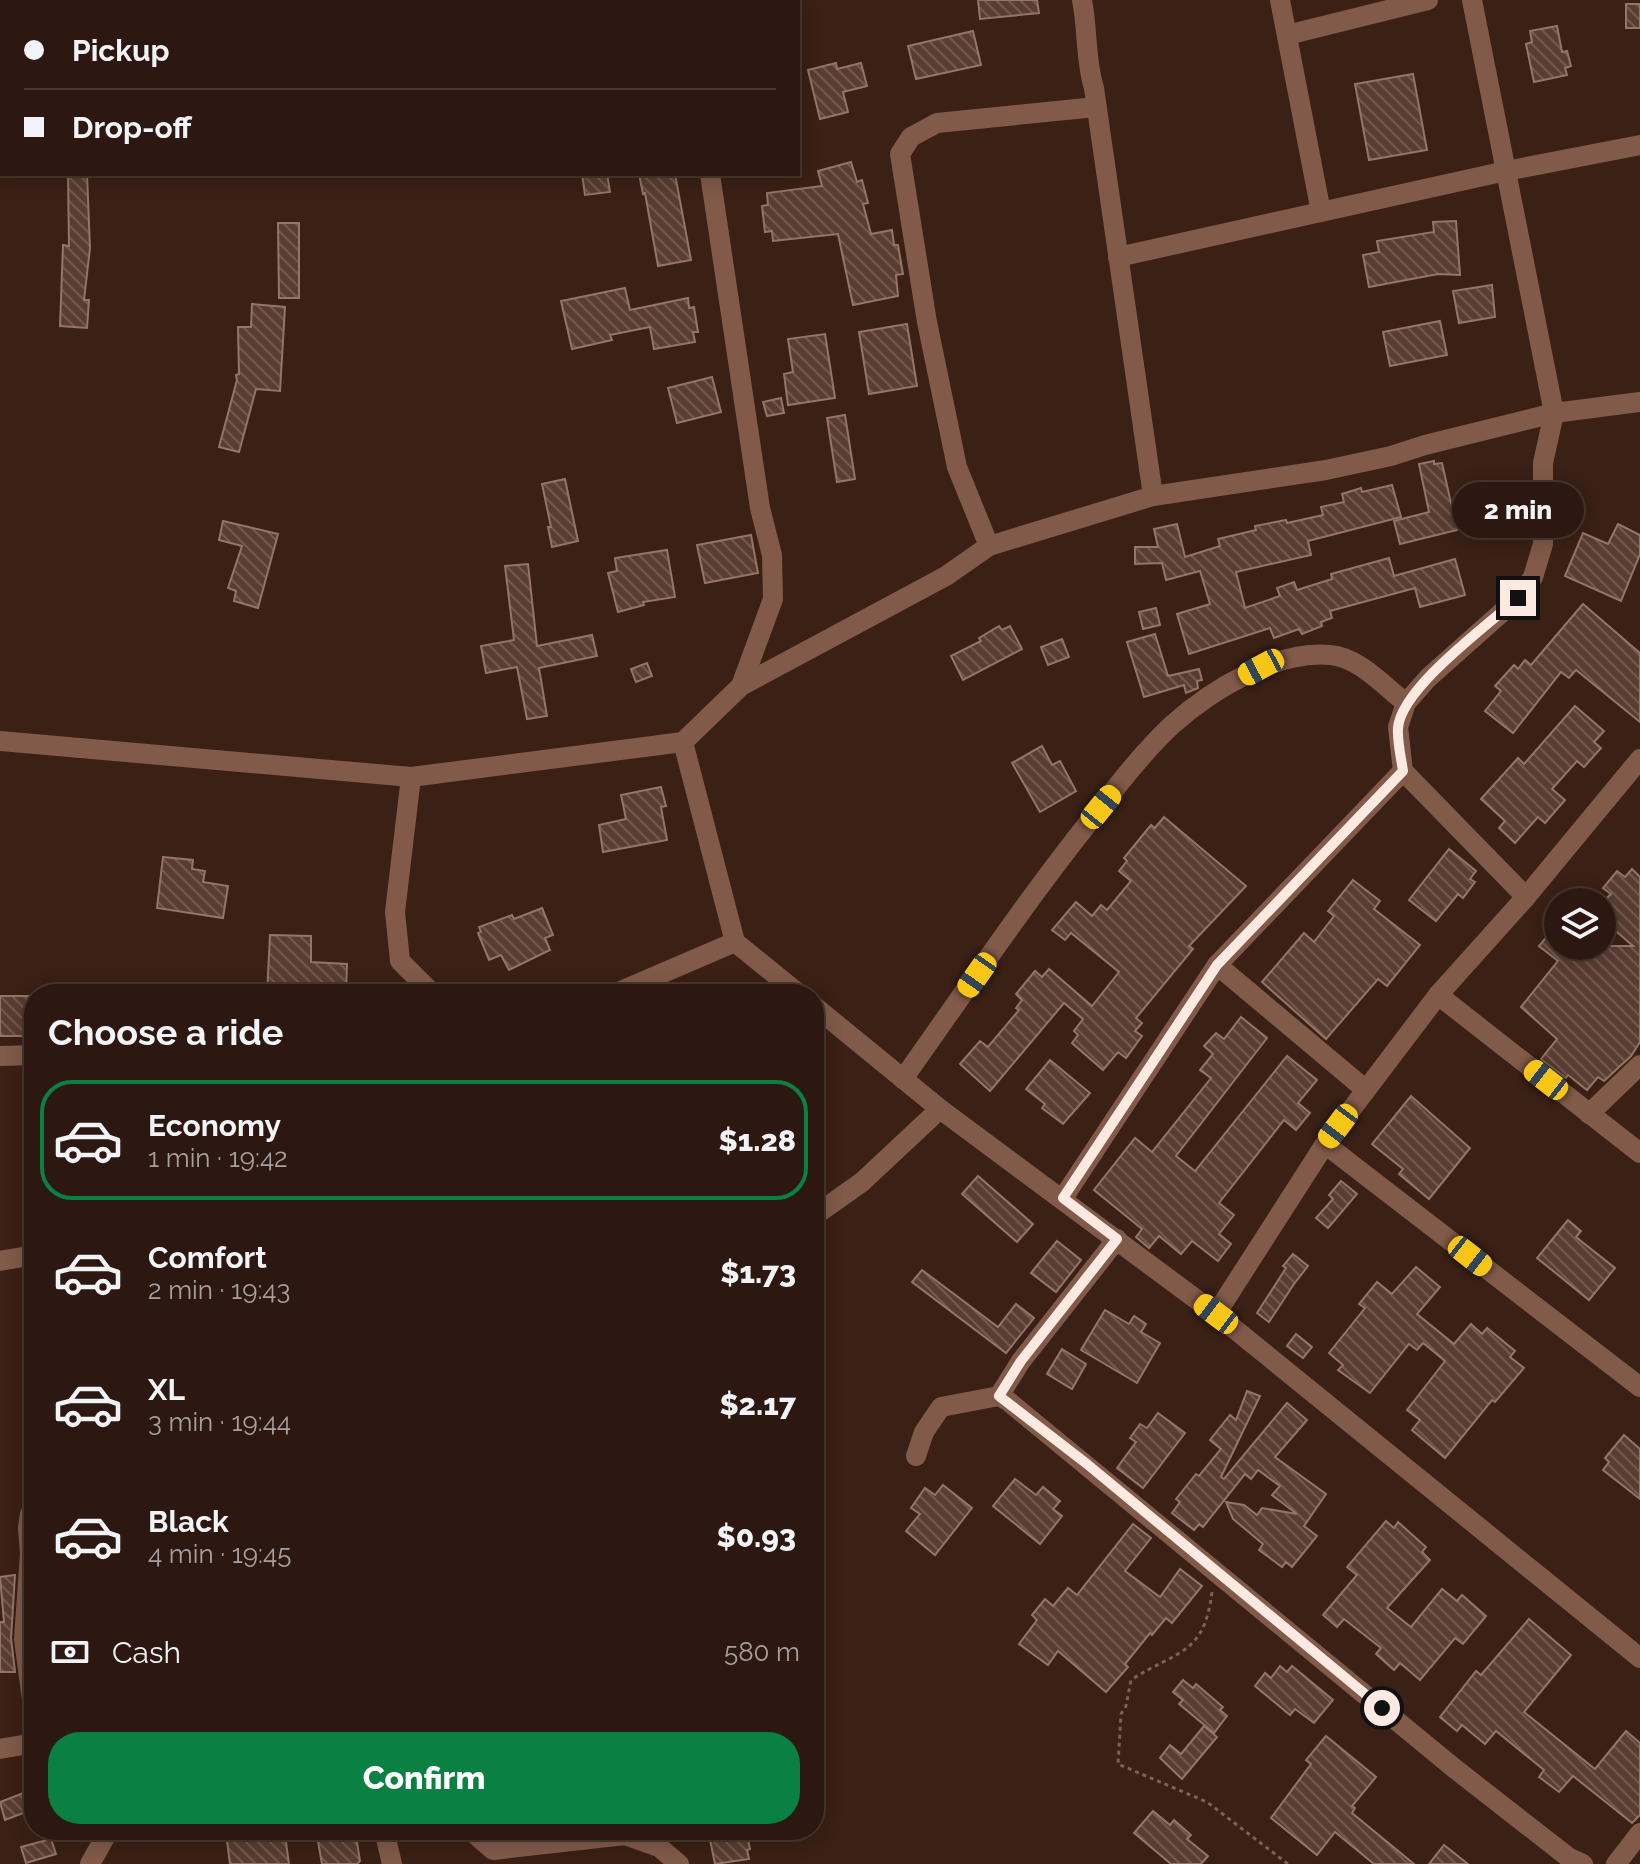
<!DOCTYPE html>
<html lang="en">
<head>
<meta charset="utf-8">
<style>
	:root { --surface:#2c1810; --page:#38251e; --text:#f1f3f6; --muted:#a6a09f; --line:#483730; --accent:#0b8043 }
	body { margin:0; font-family:Raleway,sans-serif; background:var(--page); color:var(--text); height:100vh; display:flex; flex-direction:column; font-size:30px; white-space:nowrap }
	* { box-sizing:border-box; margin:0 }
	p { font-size:26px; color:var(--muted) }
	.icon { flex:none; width:44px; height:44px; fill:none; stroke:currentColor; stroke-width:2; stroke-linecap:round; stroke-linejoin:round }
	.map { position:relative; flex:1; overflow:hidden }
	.side { position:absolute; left:24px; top:984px; width:800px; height:856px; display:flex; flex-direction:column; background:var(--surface); border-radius:32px; box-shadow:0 4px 20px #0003,0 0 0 2px var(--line) }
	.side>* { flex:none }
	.hud { position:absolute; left:0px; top:0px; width:800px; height:176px; box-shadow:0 4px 20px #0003,0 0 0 2px var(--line); display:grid; align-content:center; height:176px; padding:0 24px; background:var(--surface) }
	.fabs { position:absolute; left:1544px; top:888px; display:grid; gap:16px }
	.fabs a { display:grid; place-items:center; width:72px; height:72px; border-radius:50%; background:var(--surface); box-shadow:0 4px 20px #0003,0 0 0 2px var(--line); font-size:40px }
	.end { position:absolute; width:36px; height:36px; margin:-18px; border:10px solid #fceae2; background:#111; box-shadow:0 0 0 4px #111 }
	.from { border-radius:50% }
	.bubble { position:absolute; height:56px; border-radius:28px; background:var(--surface); box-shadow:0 4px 20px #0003,0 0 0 2px var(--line); font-size:26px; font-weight:800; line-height:56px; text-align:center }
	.car { position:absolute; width:24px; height:48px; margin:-24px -12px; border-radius:10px; box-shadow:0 0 6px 2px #0007; background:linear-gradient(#f5c518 24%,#345 0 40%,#f5c518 0 76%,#345 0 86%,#f5c518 0) }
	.hud b { display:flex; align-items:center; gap:28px; height:76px; font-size:30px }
	.hud b+b { border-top:2px solid var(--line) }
	.hud i { width:20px; height:20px; background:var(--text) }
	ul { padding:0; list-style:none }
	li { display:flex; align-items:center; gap:24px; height:120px; margin:0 16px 12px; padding:0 8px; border:4px solid transparent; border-radius:32px }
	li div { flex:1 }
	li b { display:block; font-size:30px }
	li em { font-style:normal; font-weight:800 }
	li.selected { border-color:var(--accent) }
	li>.icon { width:72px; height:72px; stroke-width:1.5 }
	h2 { padding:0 24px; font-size:36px; line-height:96px }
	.pay { display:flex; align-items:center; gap:20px; height:88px; padding:0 24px; font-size:30px }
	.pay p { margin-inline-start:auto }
	.action { display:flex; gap:16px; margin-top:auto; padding:16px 24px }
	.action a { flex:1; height:92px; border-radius:32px; background:var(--accent); color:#fff; font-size:32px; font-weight:800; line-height:92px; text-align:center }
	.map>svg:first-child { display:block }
	.building { fill:url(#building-back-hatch); stroke:#947568; stroke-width:2 }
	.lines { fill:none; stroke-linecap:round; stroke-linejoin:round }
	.path { stroke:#7a6359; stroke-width:3; stroke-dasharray:4 4; stroke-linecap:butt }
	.minor { stroke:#815a49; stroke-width:20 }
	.route { stroke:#fceae2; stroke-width:10 }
</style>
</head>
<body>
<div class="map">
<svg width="1640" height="1864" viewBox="0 0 1640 1864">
	<defs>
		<pattern id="building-back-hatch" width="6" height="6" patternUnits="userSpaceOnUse" patternTransform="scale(2)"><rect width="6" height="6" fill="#5a3d32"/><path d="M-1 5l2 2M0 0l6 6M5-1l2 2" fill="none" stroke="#73594f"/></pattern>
	</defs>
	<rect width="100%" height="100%" fill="#3a2015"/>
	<g class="building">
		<polygon points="978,0 1037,0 1039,13 980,19"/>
		<rect x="1626" y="4" width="14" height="24"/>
		<polygon points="1557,26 1562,52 1567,51 1571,66 1565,68 1567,75 1534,82 1526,44 1532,42 1530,31"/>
		<polygon points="973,31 981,65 916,79 908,46"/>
		<polygon points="836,63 837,69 861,63 867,86 843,92 848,112 820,119 808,70"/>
		<polygon points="1413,74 1427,150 1369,160 1355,84"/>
		<polygon points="851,162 857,182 862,180 868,203 863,204 871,234 892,230 894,245 898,245 903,274 896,275 898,296 853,305 838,234 773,241 772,231 765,232 762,206 768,205 767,193 822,186 818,171"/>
		<polygon points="68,174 87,174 90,248 84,300 89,300 87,328 60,326 63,245 69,246"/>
		<polygon points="582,174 607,174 610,192 585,195"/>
		<polygon points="639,174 675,174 691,260 658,266 645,193 643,194"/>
		<polygon points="1456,221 1460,275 1438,274 1369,287 1363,255 1379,252 1377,241 1434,232 1433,222"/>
		<polygon points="278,223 299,223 299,298 279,298"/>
		<polygon points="1492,285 1495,317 1459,323 1453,291"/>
		<polygon points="625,288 630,310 688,298 689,308 694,307 698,332 693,332 695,342 654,349 650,327 610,335 612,340 572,349 561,301"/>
		<polygon points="252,304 285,307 280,391 256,389 239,452 219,447 237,380 236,375 239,374 238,327 251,327"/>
		<polygon points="1440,321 1447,355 1390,366 1383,332"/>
		<polygon points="907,324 917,386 869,394 859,332"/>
		<polygon points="825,334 835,398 788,405 784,374 793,372 788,339"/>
		<polygon points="712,377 721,412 677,423 668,388"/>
		<polygon points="781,398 784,413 767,416 763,402"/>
		<polygon points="845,415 855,479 837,482 827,418"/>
		<polygon points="1434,461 1434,464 1442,463 1457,530 1400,544 1394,521 1429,512 1419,464"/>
		<polygon points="565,479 578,541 552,547 548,527 551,527 542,484"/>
		<polygon points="1392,485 1401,517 1308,541 1311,555 1236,572 1245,608 1280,596 1277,588 1294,582 1297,590 1332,579 1331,574 1389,558 1394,576 1455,559 1465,595 1420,607 1415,588 1330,611 1332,618 1321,622 1322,626 1302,634 1299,629 1274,638 1270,628 1189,654 1177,614 1210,604 1200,571 1166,580 1162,563 1135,564 1135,547 1158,547 1154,529 1177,524 1185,557 1220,546 1218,539 1256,530 1255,526 1286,520 1287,523 1323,515 1321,507 1344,502 1342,494 1361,488 1362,492"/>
		<polygon points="223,521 278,534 258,608 234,601 236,591 228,588 242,546 219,540"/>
		<polygon points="1618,524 1640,535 1640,554 1621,601 1565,576 1583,533 1608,544"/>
		<polygon points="751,535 758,573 705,583 697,545"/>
		<polygon points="667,550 675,597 643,602 644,605 618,612 608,573 617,571 615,558"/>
		<polygon points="528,564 537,646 592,635 597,656 539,668 547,716 527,719 517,667 486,673 481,646 514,640 505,566"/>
		<polygon points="1583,604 1640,653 1640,722 1576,670 1569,678 1561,672 1513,733 1485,711 1501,691 1495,686 1514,665 1518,669 1525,660 1531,665"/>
		<polygon points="1156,608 1160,625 1143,629 1139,612"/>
		<polygon points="999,626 1002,630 1010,626 1022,649 963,680 951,656 981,641 979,638"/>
		<polygon points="1155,634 1168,676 1199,669 1202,680 1197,681 1198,688 1186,693 1184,685 1144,697 1127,642"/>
		<polygon points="1062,639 1069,657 1048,665 1041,647"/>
		<polygon points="647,663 652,676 636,682 631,669"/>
		<polygon points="1575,706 1604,731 1594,742 1601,748 1584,767 1577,761 1552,789 1565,800 1545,823 1538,817 1515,843 1499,828 1505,821 1481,799 1518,758 1524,764"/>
		<polygon points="1042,746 1052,765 1060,761 1076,791 1040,812 1012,763"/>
		<polygon points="661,787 666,806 661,807 667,840 603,852 599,825 626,819 621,795"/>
		<polygon points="1164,817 1246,886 1189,946 1193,949 1136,1018 1142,1023 1135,1031 1142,1036 1126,1058 1118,1052 1103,1070 1072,1043 1078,1035 1074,1031 1083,1019 1064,1003 990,1091 960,1064 980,1041 988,1047 1019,1010 1016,1008 1022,1000 1016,994 1035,971 1042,977 1049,969 1092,1006 1119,972 1071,933 1065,940 1052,930 1076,902 1092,916 1101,905 1107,910 1131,881 1119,871 1127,861 1124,858 1151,825 1155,828"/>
		<polygon points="1449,849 1476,871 1470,879 1475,882 1463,898 1458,894 1436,921 1409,900"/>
		<polygon points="163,857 193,860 192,869 205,871 203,882 228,886 223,918 157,908"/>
		<polygon points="1632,869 1640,877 1640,1042 1631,1056 1604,1081 1598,1077 1587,1090 1568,1075 1566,1078 1541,1059 1557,1039 1521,1007 1558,961 1539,946 1558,923 1558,946 1633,946 1602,919 1602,903 1611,894 1603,888 1617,871 1625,877"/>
		<polygon points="1353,880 1380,901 1374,909 1420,945 1387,986 1378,979 1326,1039 1262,982 1304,933 1314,942 1334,916 1328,911"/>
		<polygon points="542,908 553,935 545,938 550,950 509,970 501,955 489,960 478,933 481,932 479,927 512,915 514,919"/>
		<polygon points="270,935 311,936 311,962 347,964 346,994 267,994"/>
		<rect x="0" y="996" width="34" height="40"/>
		<polygon points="1241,1017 1267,1038 1176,1156 1195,1171 1287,1056 1317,1080 1298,1103 1310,1113 1296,1130 1284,1120 1219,1203 1234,1215 1219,1234 1231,1244 1218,1261 1192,1241 1181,1254 1159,1236 1149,1248 1136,1237 1142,1229 1094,1190 1135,1138 1152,1152 1211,1078 1200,1070 1213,1054 1204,1046 1216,1033 1224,1039"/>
		<polygon points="1050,1060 1090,1093 1063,1124 1042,1108 1045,1104 1026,1089"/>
		<polygon points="1411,1096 1470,1148 1429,1199 1399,1174 1403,1169 1372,1144"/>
		<polygon points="978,1176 1033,1224 1017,1242 962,1194"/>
		<polygon points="1341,1181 1357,1194 1328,1228 1316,1218 1333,1199 1329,1195"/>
		<polygon points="1568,1220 1581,1231 1576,1237 1615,1268 1589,1300 1537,1258"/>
		<polygon points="1057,1241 1081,1260 1056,1292 1031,1273"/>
		<polygon points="1293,1254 1308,1266 1294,1284 1269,1322 1257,1313 1286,1268 1283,1266"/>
		<polygon points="1416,1267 1440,1287 1417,1314 1454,1344 1471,1324 1482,1334 1487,1328 1515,1351 1510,1357 1524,1368 1495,1402 1492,1400 1445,1458 1412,1430 1420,1420 1407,1410 1445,1361 1423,1343 1417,1350 1409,1344 1370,1393 1338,1370 1343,1365 1329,1353 1365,1308 1359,1304 1377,1282 1392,1294"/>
		<polygon points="922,1270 998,1327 1016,1304 1034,1318 1006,1353 912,1282"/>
		<polygon points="1105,1310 1129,1324 1134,1316 1146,1324 1141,1332 1160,1343 1137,1383 1081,1350"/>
		<polygon points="1296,1334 1312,1347 1303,1358 1287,1346"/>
		<polygon points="1062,1349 1086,1364 1072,1389 1047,1374"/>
		<polygon points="1247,1391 1260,1396 1221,1477 1224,1479 1287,1403 1307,1420 1275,1457 1326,1494 1304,1526 1317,1536 1292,1567 1286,1562 1282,1567 1259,1550 1263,1544 1233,1519 1226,1502 1244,1505 1257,1515 1262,1508 1297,1514 1272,1495 1280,1486 1258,1470 1251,1479 1245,1474 1203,1527 1199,1524 1194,1530 1172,1513 1180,1502 1176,1499 1196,1474 1199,1476 1221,1449 1210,1440 1230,1415 1236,1420"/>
		<polygon points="1158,1413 1185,1433 1143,1488 1117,1468 1136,1442 1130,1438 1140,1424 1147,1428"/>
		<polygon points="1624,1435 1640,1449 1640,1499 1603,1470 1609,1462 1605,1458"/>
		<polygon points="1015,1479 1036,1495 1043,1487 1060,1501 1053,1509 1062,1516 1040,1544 993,1506"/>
		<polygon points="943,1485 972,1508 935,1555 906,1531 920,1514 911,1508 925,1488 935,1495"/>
		<polygon points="1386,1521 1394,1528 1398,1522 1426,1547 1422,1552 1430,1560 1387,1608 1411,1627 1442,1589 1457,1601 1462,1595 1486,1616 1463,1644 1455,1638 1420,1680 1400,1663 1394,1670 1376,1654 1381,1648 1344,1619 1337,1627 1323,1615 1357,1575 1347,1567"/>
		<polygon points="1133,1524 1151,1538 1125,1571 1160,1597 1180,1569 1202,1586 1172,1623 1166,1618 1152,1635 1150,1633 1125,1664 1128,1667 1106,1692 1058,1651 1048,1665 1019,1644 1037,1620 1032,1615 1045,1599 1053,1606 1068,1588 1077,1595"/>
		<polygon points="15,1575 11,1638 15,1672 0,1672 0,1622 4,1622 0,1577"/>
		<polygon points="1529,1619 1571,1655 1524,1712 1595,1769 1626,1731 1640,1743 1640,1815 1632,1823 1573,1776 1559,1792 1539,1777 1544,1770 1496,1731 1485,1744 1462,1725 1457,1731 1440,1717 1476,1671 1481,1675"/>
		<polygon points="1280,1666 1287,1672 1292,1666 1333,1700 1314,1723 1295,1709 1290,1715 1255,1686 1265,1673 1271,1678"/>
		<polygon points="1183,1680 1193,1688 1196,1684 1223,1707 1220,1710 1227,1716 1214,1733 1179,1704 1183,1700 1173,1692"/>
		<polygon points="1204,1726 1217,1737 1182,1779 1160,1758 1170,1745 1181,1754"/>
		<polygon points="1326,1736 1376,1777 1352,1806 1355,1808 1352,1813 1414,1864 1374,1864 1335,1832 1317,1855 1271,1818 1311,1764 1306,1760"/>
		<polygon points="34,1789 34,1809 5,1820 0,1802"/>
		<polygon points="1153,1811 1170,1825 1174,1820 1191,1835 1187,1839 1208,1856 1201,1864 1171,1864 1134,1833"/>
		<polygon points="270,1830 270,1836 285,1835 289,1864 230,1864 227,1841 237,1840 237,1834"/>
		<polygon points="355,1830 360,1861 357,1864 322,1864 317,1836"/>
		<polygon points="708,1830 746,1830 750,1849 747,1850 749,1859 715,1864"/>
		<polygon points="51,1839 56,1854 26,1863 21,1847"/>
		<polygon points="1444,1845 1468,1864 1429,1864"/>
	</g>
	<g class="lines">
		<path class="path" d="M1212,1592C1204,1656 1177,1650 1131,1680L1126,1706L1121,1714L1118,1764L1207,1802L1288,1864"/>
		<g class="minor">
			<polyline points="227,0 227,2"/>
			<path d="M1082,0C1088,30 1085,59 1094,88L1153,496"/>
			<polyline points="1280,0 1321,212"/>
			<polyline points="1472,0 1554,413 1543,463 1543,544 1533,577 1518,598 1428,678 1406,703 1398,727 1403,771 1526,897"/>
			<polyline points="733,2 735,0"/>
			<polyline points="1287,35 1428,0"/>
			<polyline points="0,58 2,58"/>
			<polyline points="710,174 760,508 772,555 773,599 741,686"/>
			<polyline points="1118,257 1506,171 1640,145"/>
			<polyline points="989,546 957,467 927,322 900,154 911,137 937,123 1096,107"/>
			<polyline points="0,741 411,777 395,912 400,961 431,992 437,994"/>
			<polyline points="683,742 735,942 799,994"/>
			<polyline points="411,777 683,742 741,686 946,576 989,546 1153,496 1326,470 1391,456 1425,445 1554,413 1640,402"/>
			<polyline points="1217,965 1366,1090"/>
			<polyline points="614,994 735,942"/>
			<polyline points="1438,995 1640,1153"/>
			<polyline points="814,1006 940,1109 1216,1314 1640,1658"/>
			<polyline points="0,1056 34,1055"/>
			<path d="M903,1079C964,993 1023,905 1089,822C1115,789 1141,754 1172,725C1211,690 1276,650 1330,655C1359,657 1385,687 1406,703"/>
			<polyline points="1589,1114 1640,1065"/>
			<polyline points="1325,1144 1640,1387"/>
			<polyline points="1063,1198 1217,965 1403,771"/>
			<polyline points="814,1216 862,1182 940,1109"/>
			<polyline points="0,1261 34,1255"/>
			<polyline points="1216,1314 1325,1144 1366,1090 1438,995 1526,897 1640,759"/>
			<polyline points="999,1396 1021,1361 1117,1239"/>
			<polyline points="916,1456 924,1432 941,1407 999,1396 1008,1401 1454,1768 1568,1857 1583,1864"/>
			<polyline points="34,1508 30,1514 28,1528 30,1554 24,1639 34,1715"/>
			<polyline points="0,1749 34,1743"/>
			<polyline points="384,1830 392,1864"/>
			<polyline points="477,1830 478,1837 493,1850 625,1835 659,1847 679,1864"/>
			<polyline points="90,1864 109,1830"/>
			<polyline points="1616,1864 1640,1833"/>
		</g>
	</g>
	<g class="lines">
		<path class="route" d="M1382,1708L1087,1464L999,1396L1021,1361L1117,1239L1063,1198L1217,965L1403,771C1401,757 1397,741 1398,728C1401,688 1488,625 1518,598"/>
	</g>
</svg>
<div class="fabs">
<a><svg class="icon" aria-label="layers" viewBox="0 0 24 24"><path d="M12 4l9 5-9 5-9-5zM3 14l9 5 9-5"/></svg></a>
</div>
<i class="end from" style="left:1382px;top:1708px"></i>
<i class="end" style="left:1518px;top:598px"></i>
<div class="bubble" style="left:1452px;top:482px;width:132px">2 min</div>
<i class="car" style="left:1261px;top:667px;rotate:242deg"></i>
<i class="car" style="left:1101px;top:807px;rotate:39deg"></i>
<i class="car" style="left:977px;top:975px;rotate:215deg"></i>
<i class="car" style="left:1546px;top:1080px;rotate:308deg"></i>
<i class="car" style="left:1338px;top:1126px;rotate:217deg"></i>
<i class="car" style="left:1470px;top:1256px;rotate:128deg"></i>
<i class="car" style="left:1216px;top:1314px;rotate:307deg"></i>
<div class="hud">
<b><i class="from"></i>Pickup</b>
<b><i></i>Drop-off</b>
</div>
<section class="side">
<h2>Choose a ride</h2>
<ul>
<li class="selected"><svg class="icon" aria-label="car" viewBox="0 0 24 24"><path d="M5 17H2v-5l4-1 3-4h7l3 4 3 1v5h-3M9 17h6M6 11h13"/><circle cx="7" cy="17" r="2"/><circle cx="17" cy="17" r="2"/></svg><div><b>Economy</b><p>1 min · 19:42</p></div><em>$1.28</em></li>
<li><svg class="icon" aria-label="car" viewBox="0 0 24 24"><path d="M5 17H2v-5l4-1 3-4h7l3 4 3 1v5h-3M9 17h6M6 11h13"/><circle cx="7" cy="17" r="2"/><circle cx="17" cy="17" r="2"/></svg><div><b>Comfort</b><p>2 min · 19:43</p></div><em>$1.73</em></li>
<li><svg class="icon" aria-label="car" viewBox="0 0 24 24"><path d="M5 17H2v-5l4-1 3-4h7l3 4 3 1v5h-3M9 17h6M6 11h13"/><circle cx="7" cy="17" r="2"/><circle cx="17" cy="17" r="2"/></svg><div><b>XL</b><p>3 min · 19:44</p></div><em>$2.17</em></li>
<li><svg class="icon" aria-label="car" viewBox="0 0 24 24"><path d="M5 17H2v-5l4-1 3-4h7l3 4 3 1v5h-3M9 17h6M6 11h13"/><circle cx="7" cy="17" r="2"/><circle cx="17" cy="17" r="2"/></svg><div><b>Black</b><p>4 min · 19:45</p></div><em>$0.93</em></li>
</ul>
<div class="pay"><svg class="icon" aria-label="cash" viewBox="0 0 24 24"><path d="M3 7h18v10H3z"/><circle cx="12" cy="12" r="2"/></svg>Cash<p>580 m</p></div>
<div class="action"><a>Confirm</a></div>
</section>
</div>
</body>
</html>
